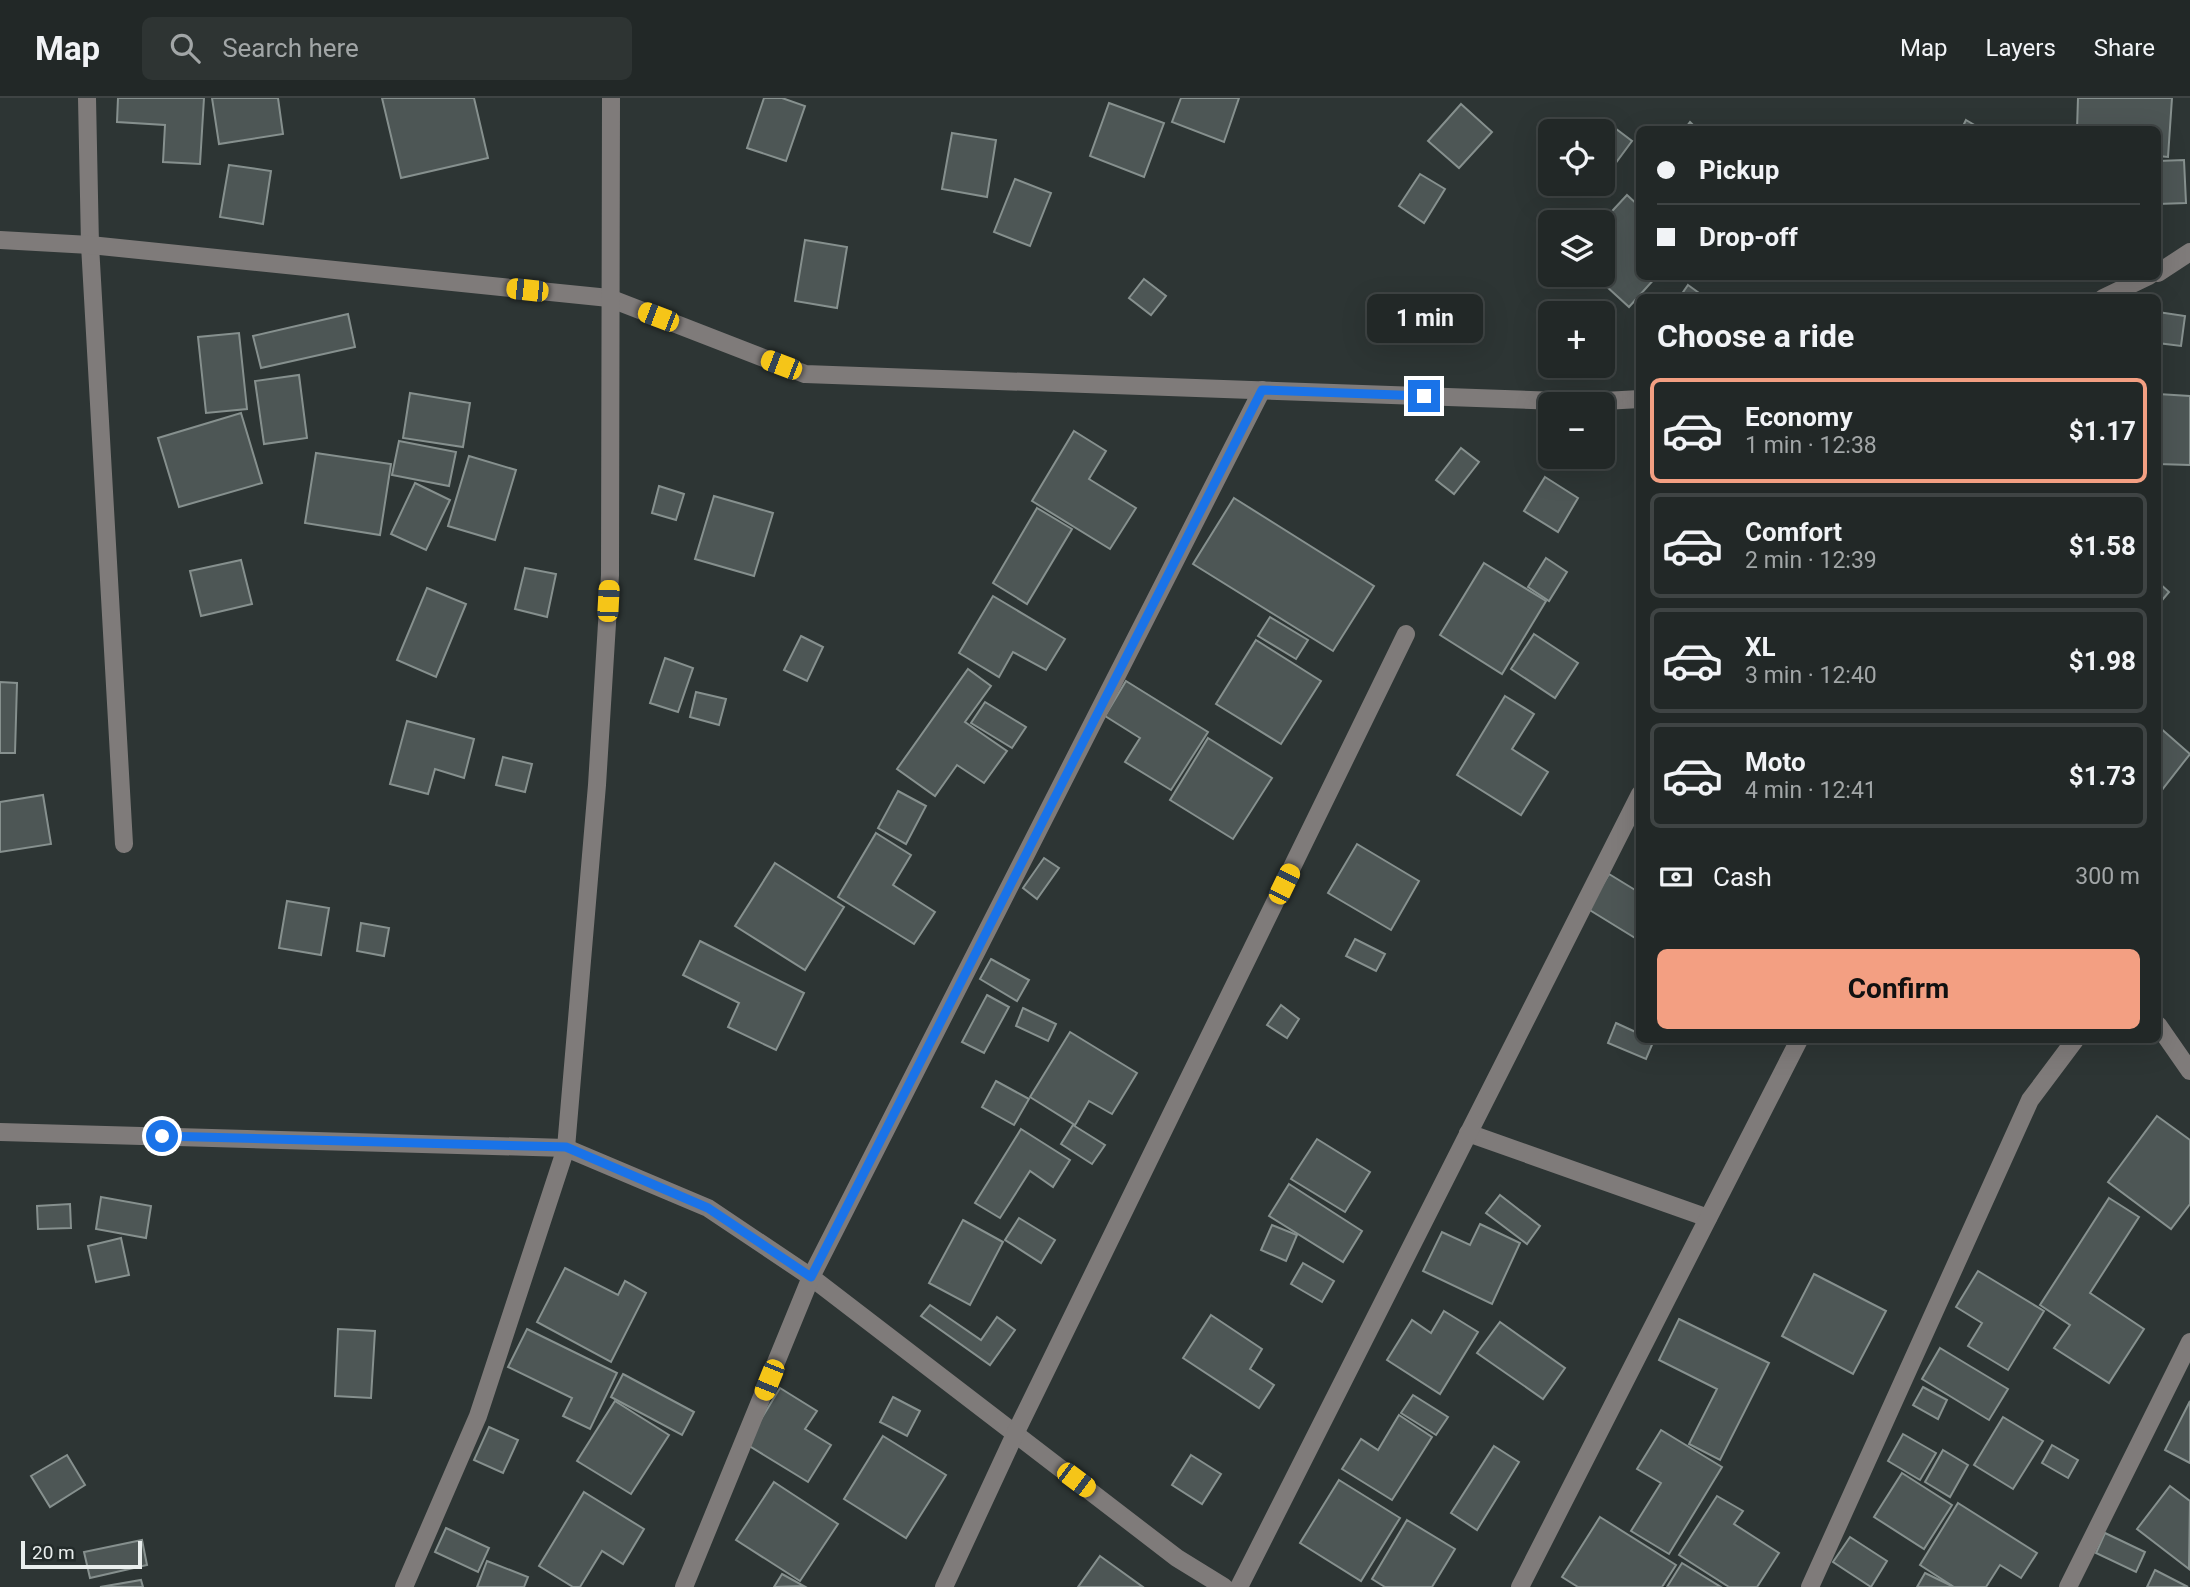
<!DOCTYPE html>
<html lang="en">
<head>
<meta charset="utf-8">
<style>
	:root { --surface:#222827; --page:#2e3433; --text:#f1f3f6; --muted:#a2a6a7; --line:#3f4444; --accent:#f39f82 }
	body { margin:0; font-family:Roboto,sans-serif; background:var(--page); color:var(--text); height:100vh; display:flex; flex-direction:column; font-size:26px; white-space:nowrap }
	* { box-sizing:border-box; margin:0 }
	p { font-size:23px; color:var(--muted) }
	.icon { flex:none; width:38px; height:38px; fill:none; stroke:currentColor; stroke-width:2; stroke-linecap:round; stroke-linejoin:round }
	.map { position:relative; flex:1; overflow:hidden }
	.panel { position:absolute; left:1636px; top:196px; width:525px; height:749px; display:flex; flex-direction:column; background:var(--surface); border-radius:10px; box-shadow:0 7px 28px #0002,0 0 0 2px var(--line) }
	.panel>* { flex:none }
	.banner { position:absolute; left:1636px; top:28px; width:525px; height:154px; border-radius:10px; box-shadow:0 7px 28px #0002,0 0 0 2px var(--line); display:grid; align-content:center; height:154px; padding:0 21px; background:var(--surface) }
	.fabs { position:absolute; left:1538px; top:21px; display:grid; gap:14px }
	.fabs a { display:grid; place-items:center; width:77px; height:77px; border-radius:10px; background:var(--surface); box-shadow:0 7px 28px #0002,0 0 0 2px var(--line); font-size:35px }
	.scale { position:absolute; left:21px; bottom:18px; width:121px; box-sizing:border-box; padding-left:7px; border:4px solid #e9eeed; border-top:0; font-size:19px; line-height:24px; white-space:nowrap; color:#e9eeed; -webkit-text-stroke:5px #232b2a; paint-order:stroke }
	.end { position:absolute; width:32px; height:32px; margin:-16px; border:9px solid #1a73e8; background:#fff; box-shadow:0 0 0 4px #fff }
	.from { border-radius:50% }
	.bubble { position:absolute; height:49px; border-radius:10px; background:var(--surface); box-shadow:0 7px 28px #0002,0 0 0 2px var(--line); font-size:23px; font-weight:700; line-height:49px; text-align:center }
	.car { position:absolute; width:21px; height:42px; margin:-21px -10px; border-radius:9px; box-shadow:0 0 5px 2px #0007; background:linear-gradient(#f5c518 24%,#345 0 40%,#f5c518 0 76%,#345 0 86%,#f5c518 0) }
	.banner b { display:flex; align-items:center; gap:24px; height:66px; font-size:26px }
	.banner b+b { border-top:2px solid var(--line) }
	.banner i { width:18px; height:18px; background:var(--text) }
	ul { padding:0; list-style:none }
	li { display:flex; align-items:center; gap:21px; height:105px; margin:0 14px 10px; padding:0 7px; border:4px solid var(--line); border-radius:10px }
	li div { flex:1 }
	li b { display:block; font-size:26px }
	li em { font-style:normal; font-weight:700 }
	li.selected { border-color:var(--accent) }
	li>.icon { width:63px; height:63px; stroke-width:1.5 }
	h2 { padding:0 21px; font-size:32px; line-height:84px }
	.pay { display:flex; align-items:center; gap:18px; height:77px; padding:0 21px; font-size:26px }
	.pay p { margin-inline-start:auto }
	.button { display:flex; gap:14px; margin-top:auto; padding:14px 21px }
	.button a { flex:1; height:80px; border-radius:10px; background:var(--accent); color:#111; font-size:28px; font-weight:700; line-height:80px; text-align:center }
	header { display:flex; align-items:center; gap:42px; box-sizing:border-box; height:98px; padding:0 35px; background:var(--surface); border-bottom:2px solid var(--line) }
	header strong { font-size:33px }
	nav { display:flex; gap:38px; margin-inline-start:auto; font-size:24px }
	.search { width:490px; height:63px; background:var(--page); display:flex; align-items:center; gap:18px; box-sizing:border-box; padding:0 24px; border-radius:10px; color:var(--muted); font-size:26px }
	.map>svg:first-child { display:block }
	.building { fill:#4d5655; stroke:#86908e; stroke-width:2 }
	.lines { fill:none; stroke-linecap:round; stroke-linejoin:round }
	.minor { stroke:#7f7b7a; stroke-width:18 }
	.route { stroke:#1a73e8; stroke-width:9 }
</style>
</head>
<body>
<header>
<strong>Map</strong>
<div class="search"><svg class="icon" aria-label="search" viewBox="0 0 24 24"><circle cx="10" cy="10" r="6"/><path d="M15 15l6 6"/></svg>Search here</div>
<nav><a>Map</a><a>Layers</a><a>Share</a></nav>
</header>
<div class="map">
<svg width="2190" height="1489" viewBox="0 0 2190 1489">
	<rect width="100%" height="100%" fill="#2d3534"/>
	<g class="building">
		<polygon points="118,0 204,0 200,66 163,64 165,27 117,24"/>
		<polygon points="212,0 278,0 283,36 219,46"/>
		<polygon points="382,0 474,0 488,60 401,80"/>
		<polygon points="764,0 782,0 805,8 786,63 747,50"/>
		<polygon points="1181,0 1239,0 1224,44 1172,24"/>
		<polygon points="2078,0 2172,0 2168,59 2158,58 2158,32 2077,32"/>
		<polygon points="1109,5 1164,25 1144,79 1090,58"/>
		<polygon points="1461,6 1492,34 1459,70 1428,43"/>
		<polygon points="1603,21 1632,43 1612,70 1603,63 1603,33 1594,33"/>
		<polygon points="1966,22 1983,32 1961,32"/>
		<polygon points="1690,24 1698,32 1684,32"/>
		<polygon points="952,35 996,42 987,99 942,91"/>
		<polygon points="2184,62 2186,105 2158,106 2158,63"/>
		<polygon points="229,67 271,73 263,126 220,119"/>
		<polygon points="1420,76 1445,91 1424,125 1399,108"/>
		<polygon points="1015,81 1051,95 1030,148 994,134"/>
		<polygon points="1627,97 1640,109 1640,178 1657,178 1629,209 1594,177 1603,177 1602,124"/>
		<polygon points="805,142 847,149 837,210 795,203"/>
		<polygon points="1144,181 1166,198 1151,217 1129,200"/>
		<polygon points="1688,187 1706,200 1679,200"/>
		<polygon points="2158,214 2185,218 2181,248 2158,245"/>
		<polygon points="348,216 355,249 261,270 253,238"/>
		<polygon points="239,235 247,311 206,315 198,239"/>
		<polygon points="299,277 307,340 264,346 255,283"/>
		<polygon points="410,295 470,305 463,349 403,340"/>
		<polygon points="2158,296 2190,298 2190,367 2158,366"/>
		<polygon points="241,315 262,385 179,409 158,340"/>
		<polygon points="1074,333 1106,353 1089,381 1136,410 1110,451 1032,403"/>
		<polygon points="399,343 456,354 449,388 392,377"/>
		<polygon points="1461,350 1479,364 1454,396 1436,382"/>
		<polygon points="316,355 391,366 380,437 305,425"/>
		<polygon points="469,358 516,372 495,442 448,428"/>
		<polygon points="1545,379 1578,400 1558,434 1524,413"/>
		<polygon points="415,385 450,402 426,452 391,436"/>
		<polygon points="659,388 684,396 676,422 652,415"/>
		<polygon points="714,398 773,415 754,478 695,461"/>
		<polygon points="1234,400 1374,488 1333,553 1193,466"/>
		<polygon points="1037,410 1072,431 1027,506 993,485"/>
		<polygon points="1546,460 1567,474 1549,503 1528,489"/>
		<polygon points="241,462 252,506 201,518 190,473"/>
		<polygon points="1484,465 1546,503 1502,576 1440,537"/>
		<polygon points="525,470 556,476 547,519 515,511"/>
		<polygon points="2158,484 2169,494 2158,507"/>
		<polygon points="427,490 466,506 436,579 397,562"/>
		<polygon points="993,498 1065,541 1046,572 1013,554 999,579 959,555"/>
		<polygon points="1270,519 1308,542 1296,561 1258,538"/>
		<polygon points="1534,536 1578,565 1555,600 1511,571"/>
		<polygon points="801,538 823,549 807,583 784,572"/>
		<polygon points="1256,542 1321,583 1281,646 1216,606"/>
		<polygon points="665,560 693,570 678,614 650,605"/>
		<polygon points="968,571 991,588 965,624 1007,653 984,685 957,667 935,698 897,671"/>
		<polygon points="1126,583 1208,634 1171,692 1125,664 1140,640 1105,618"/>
		<polygon points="0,584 17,585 15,655 0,655"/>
		<polygon points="696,594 726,601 719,627 690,619"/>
		<polygon points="1505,598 1534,616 1512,651 1548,674 1521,717 1457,677"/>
		<polygon points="985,604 1026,629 1012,650 971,625"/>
		<polygon points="407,623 474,641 464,680 435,671 428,696 390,686"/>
		<polygon points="2158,628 2190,656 2158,697"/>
		<polygon points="1208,640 1272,680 1233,741 1170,702"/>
		<polygon points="503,659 532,666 525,694 496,687"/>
		<polygon points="898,693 926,708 906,746 878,730"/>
		<polygon points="43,697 51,746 0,754 0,704"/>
		<polygon points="876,735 911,757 893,787 935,814 914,846 838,799"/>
		<polygon points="1357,746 1419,783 1391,832 1328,795"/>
		<polygon points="1044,760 1059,770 1037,801 1023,790"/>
		<polygon points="775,765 844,809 805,872 735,828"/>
		<polygon points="1609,776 1640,795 1640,843 1588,811"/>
		<polygon points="287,803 329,810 321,857 279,850"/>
		<polygon points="361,825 389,830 384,858 357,853"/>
		<polygon points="1355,841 1385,856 1376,873 1346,858"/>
		<polygon points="700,843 804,895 776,952 728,929 739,905 683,877"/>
		<polygon points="991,861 1029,882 1017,903 980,881"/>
		<polygon points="987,897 1009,909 984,955 962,944"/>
		<polygon points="1281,907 1299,921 1287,940 1267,927"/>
		<polygon points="1023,910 1056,926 1048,943 1016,928"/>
		<polygon points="1616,925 1640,936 1640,942 1654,942 1646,961 1608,945"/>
		<polygon points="1070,934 1137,975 1112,1016 1089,1003 1075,1027 1030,999"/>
		<polygon points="996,983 1029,1001 1014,1027 982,1009"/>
		<polygon points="2157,1018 2190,1042 2190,1106 2171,1131 2108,1084"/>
		<polygon points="1073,1027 1105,1047 1092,1066 1061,1046"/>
		<polygon points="1021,1031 1070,1062 1053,1089 1030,1073 1000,1120 975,1105"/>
		<polygon points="1317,1041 1370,1074 1345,1114 1291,1081"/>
		<polygon points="1289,1086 1362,1133 1343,1164 1269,1118"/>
		<polygon points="1500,1097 1540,1128 1527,1146 1486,1115"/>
		<polygon points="101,1099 151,1108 146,1140 96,1131"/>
		<polygon points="2109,1100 2139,1119 2090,1195 2144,1231 2109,1285 2054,1250 2070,1227 2040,1207"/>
		<polygon points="70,1106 71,1130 38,1131 37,1108"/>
		<polygon points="1019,1120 1055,1142 1041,1165 1005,1142"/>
		<polygon points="963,1122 1003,1144 970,1207 929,1185"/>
		<polygon points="1480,1126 1520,1145 1492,1206 1423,1173 1442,1134 1470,1147"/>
		<polygon points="1272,1127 1297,1137 1286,1163 1261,1152"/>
		<polygon points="121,1140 129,1177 96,1184 88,1148"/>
		<polygon points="1303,1165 1334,1183 1322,1204 1291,1186"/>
		<polygon points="565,1170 618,1197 625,1183 646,1195 611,1264 537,1224"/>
		<polygon points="1978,1173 2044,1213 2008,1272 1968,1248 1982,1225 1956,1209"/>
		<polygon points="1814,1176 1886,1213 1853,1276 1782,1238"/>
		<polygon points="930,1207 981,1242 997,1219 1015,1232 990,1267 921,1218"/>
		<polygon points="1444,1213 1478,1234 1440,1296 1387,1262 1412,1222 1431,1235"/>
		<polygon points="1211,1217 1262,1251 1250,1271 1274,1287 1259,1310 1183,1260"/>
		<polygon points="1679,1221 1769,1265 1720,1362 1689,1346 1717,1291 1659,1262"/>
		<polygon points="1500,1224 1565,1270 1543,1301 1477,1255"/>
		<polygon points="338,1231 375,1233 371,1300 335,1298"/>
		<polygon points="527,1231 617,1275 590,1331 563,1318 572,1300 508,1269"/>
		<polygon points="1940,1250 2008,1291 1989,1322 1922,1281"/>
		<polygon points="623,1276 694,1314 682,1337 611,1299"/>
		<polygon points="1923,1289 1947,1302 1938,1321 1913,1307"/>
		<polygon points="780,1290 817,1313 805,1331 831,1347 808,1384 746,1346"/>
		<polygon points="1413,1297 1448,1319 1436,1337 1401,1315"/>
		<polygon points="893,1299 920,1313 907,1338 880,1324"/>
		<polygon points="615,1303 669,1337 631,1396 577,1363"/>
		<polygon points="2190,1303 2190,1365 2165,1352"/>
		<polygon points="1399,1317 1432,1339 1392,1402 1342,1371 1361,1341 1378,1352"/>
		<polygon points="2003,1319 2043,1343 2013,1391 1974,1367"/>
		<polygon points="489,1329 518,1342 503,1375 474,1362"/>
		<polygon points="1661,1332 1722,1369 1669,1456 1631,1433 1661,1385 1637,1371"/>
		<polygon points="1903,1336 1936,1355 1920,1382 1888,1363"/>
		<polygon points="883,1338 946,1377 906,1440 844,1401"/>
		<polygon points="2052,1347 2078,1362 2068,1380 2042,1365"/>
		<polygon points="1494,1348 1519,1364 1477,1432 1451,1415"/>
		<polygon points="1943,1352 1968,1367 1950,1399 1925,1384"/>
		<polygon points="67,1357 85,1387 50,1409 31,1378"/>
		<polygon points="1191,1357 1221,1376 1202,1406 1172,1387"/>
		<polygon points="1902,1375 1952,1407 1924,1451 1874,1419"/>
		<polygon points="1339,1382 1400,1420 1361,1483 1300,1445"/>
		<polygon points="774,1384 838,1426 800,1483 736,1442"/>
		<polygon points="2170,1388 2190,1403 2189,1471 2137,1431"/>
		<polygon points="584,1394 644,1431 623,1466 602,1453 580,1489 573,1489 539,1468"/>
		<polygon points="1717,1398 1743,1413 1734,1426 1779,1455 1757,1489 1729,1489 1679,1457"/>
		<polygon points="1958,1405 2037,1455 2021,1480 2000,1467 1986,1489 1954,1489 1920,1467"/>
		<polygon points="1600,1419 1676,1467 1662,1489 1578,1489 1562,1479"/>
		<polygon points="1407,1422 1455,1451 1432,1489 1385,1489 1372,1481"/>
		<polygon points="446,1430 489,1450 478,1474 435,1454"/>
		<polygon points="2105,1435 2145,1454 2136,1474 2096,1455"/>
		<polygon points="1850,1439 1887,1463 1871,1489 1833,1464"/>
		<polygon points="142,1442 147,1467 90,1480 84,1454"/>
		<polygon points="1100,1458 1143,1489 1078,1489"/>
		<polygon points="487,1463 528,1479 524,1489 477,1489"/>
		<polygon points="1682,1465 1721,1489 1667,1489"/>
		<polygon points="2155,1472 2188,1489 2147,1489"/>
		<polygon points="1925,1475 1952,1488 1952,1489 1917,1489"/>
		<polygon points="782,1476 804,1488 774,1489"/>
		<polygon points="141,1482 143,1489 100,1489"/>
	</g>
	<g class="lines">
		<g class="minor">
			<polyline points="87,0 90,147 124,746"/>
			<polyline points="0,142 90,147 609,200 805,276 1586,304 1640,301"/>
			<polyline points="2158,175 2190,154"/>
			<polyline points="2103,200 2149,178"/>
			<polyline points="2158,927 2190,973"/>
			<polyline points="0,1034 566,1050 708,1110 811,1179 1177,1460 1224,1489"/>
			<polyline points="1468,1035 1708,1120"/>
			<polyline points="404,1489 478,1318 566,1050 597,687 610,477 611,0"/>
			<polyline points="684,1489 811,1179 1262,292"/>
			<polyline points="944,1489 1015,1336 1406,536"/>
			<polyline points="1239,1489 1640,696"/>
			<polyline points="1520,1489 1799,942"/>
			<polyline points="1810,1489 2030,1002 2075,942"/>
			<polyline points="2068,1489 2190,1244"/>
		</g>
	</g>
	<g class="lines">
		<polyline class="route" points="162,1038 566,1049 708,1110 811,1179 1262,292 1424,298"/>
	</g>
</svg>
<div class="fabs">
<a><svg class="icon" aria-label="locate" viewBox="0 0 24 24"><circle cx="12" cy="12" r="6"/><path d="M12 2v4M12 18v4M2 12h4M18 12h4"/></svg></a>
<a><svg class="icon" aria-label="layers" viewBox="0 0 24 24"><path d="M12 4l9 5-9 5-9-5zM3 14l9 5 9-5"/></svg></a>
<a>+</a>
<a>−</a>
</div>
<div class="scale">20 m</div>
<i class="end from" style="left:162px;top:1038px"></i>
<i class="end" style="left:1424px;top:298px"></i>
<div class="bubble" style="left:1367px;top:196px;width:116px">1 min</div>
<i class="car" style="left:527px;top:192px;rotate:276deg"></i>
<i class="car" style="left:658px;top:219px;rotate:291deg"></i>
<i class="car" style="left:781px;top:267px;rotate:291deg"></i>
<i class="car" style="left:608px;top:503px;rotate:3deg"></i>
<i class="car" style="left:1284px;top:786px;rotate:26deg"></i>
<i class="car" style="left:769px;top:1282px;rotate:202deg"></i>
<i class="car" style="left:1076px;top:1382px;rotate:127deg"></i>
<div class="banner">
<b><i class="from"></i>Pickup</b>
<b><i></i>Drop-off</b>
</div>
<section class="panel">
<h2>Choose a ride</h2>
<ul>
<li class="selected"><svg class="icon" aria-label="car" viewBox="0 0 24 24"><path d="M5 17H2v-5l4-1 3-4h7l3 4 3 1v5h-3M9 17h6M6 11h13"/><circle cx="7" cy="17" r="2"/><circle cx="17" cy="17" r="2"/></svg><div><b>Economy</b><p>1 min · 12:38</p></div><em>$1.17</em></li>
<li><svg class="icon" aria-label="car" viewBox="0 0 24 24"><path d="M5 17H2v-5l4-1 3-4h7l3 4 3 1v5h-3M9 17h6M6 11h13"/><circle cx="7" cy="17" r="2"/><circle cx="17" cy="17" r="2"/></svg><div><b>Comfort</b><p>2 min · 12:39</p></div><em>$1.58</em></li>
<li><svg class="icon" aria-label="car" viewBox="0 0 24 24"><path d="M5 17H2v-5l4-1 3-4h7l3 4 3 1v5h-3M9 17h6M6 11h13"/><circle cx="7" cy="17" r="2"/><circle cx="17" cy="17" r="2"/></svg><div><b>XL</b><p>3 min · 12:40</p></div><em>$1.98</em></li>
<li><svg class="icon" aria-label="car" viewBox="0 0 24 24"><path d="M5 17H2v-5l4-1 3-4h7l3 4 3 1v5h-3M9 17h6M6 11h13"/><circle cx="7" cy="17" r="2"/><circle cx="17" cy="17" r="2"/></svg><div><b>Moto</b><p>4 min · 12:41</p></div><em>$1.73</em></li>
</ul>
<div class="pay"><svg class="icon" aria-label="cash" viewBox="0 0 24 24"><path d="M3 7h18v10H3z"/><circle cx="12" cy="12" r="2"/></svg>Cash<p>300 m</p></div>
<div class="button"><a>Confirm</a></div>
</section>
</div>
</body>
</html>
